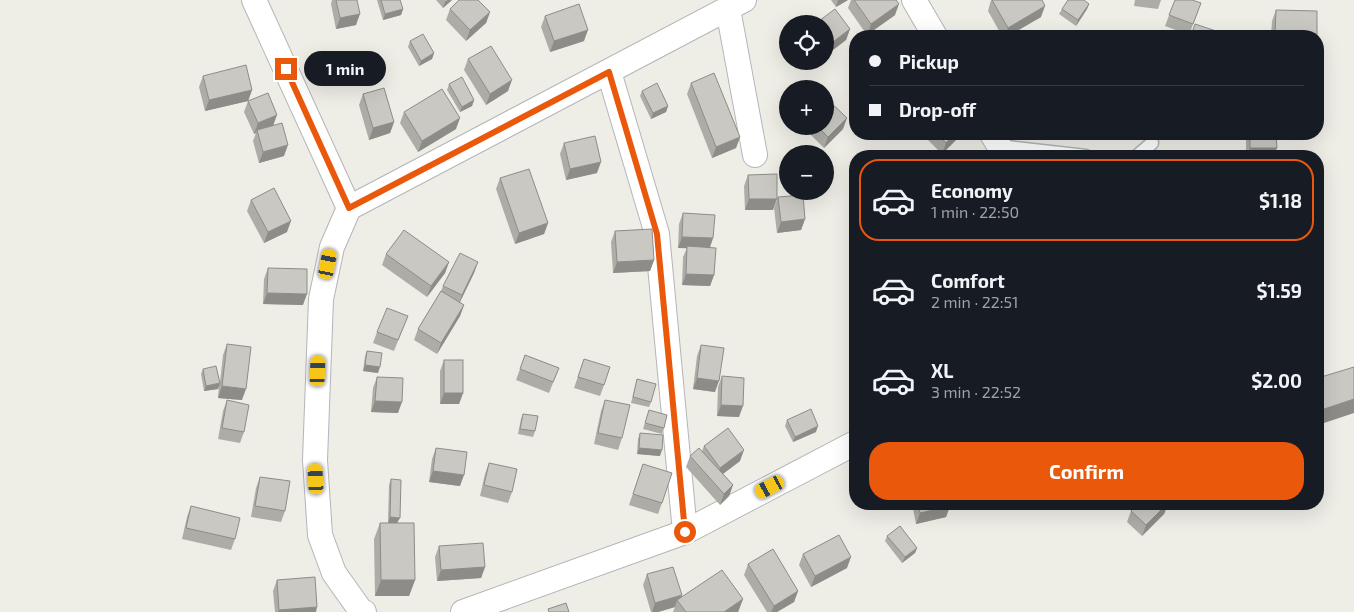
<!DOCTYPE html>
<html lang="en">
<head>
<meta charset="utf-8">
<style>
	:root { --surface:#171b24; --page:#242831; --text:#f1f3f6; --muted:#9ea1a6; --line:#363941; --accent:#ea580c }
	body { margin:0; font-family:"Exo 2",sans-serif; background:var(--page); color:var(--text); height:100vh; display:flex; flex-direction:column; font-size:19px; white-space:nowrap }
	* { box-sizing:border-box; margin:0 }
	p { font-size:16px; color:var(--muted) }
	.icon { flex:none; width:28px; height:28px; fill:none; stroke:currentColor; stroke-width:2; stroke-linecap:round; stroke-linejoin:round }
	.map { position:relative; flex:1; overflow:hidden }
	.panel { position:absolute; left:849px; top:150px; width:475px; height:360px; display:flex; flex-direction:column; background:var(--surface); border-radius:20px; box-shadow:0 5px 20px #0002 }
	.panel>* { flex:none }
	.guide { position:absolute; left:849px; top:30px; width:475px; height:110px; border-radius:20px; box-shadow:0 5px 20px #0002; display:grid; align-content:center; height:110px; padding:0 20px; background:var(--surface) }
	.controls { position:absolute; left:779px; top:15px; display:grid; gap:10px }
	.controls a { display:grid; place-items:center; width:55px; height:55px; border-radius:50%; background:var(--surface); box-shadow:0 5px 20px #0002; font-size:25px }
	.end { position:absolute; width:22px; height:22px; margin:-11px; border:6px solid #ea580c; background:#fff; box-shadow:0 0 0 2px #fff }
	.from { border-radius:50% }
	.bubble { position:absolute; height:35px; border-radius:18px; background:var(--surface); box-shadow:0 5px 20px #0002; font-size:16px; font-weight:700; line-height:35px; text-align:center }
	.car { position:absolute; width:15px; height:30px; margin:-15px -8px; border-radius:6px; box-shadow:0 0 4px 1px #0007; background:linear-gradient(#f5c518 24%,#345 0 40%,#f5c518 0 76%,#345 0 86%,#f5c518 0) }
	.guide b { display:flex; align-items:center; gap:18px; height:48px; font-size:19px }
	.guide b+b { border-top:1px solid var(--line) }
	.guide i { width:12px; height:12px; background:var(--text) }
	ul { padding:9px 0 0; list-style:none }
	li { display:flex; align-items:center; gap:15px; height:82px; margin:0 10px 8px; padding:0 10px; border:2px solid transparent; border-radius:20px }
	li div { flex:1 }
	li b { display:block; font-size:19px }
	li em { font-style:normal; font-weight:700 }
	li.selected { border-color:var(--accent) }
	li>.icon { width:45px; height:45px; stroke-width:1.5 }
	.button { display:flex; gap:10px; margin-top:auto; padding:10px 20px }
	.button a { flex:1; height:58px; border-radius:20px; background:var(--accent); color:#fff; font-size:20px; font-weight:700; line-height:58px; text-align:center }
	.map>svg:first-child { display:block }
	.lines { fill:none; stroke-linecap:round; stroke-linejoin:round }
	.lane-casing { stroke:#b3b5b9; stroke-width:15 }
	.street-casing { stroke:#b3b5b9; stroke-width:26 }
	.lane { stroke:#fff; stroke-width:12 }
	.street { stroke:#fff; stroke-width:24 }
	.wall { fill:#aeaca7 }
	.shaded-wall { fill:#8d8c88 }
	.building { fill:#cac8c2; stroke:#8d8c88 }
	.route { stroke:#ea580c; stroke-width:6 }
</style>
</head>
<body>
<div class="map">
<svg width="1354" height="612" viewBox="0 0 1354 612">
	<rect width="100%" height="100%" fill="#eeede6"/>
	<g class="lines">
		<g class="lane-casing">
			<g id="lane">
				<polyline points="999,146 1086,156"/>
				<polyline points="1137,156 1152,143"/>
			</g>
		</g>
		<g class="street-casing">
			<g id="street">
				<polyline points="254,0 349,208"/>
				<polyline points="914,0 935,36"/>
				<polyline points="728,9 755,155"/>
				<polyline points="992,134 1005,156"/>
				<polyline points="685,532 855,443"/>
				<polyline points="364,612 361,611 334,573 320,535 315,460 321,299 332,247 349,208 744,0"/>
				<polyline points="463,612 685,532 657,234 609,72"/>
			</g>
		</g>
		<use href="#lane" class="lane"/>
		<use href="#street" class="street"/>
	</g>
	<g class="wall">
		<polygon points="332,0 357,0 356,25 336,29 331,4"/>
		<polygon points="377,0 400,0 403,9 401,15 383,20"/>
		<polygon points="436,0 452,0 443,8"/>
		<polygon points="831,0 848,0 836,7"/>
		<polygon points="851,0 896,0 895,15 867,35 848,8"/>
		<polygon points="991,0 1041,17 1008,36 1002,36 988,11"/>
		<polygon points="1135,0 1161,0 1158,9 1134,6"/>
		<polygon points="1175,0 1201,3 1189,35 1165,26"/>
		<polygon points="1089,4 1087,9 1076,26 1059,14 1062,9"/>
		<polygon points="450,9 490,12 486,23 466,41 446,20"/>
		<polygon points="1276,10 1317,36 1271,36 1272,21"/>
		<polygon points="545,16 584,41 550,52 541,27"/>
		<polygon points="825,24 850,29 846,40 825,56"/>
		<polygon points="410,41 434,53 432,59 419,66 408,47"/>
		<polygon points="468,59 508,91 486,105 464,70"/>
		<polygon points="203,76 252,90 248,101 274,125 284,156 259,163 253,141 256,133 254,134 244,112 248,101 205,111 199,87"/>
		<polygon points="691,83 740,137 736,148 712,158 687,94"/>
		<polygon points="449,84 474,100 472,106 460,112 447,90"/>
		<polygon points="642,91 668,106 666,112 651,119 640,96"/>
		<polygon points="363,94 394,122 390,133 369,140 359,105"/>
		<polygon points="404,112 456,129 418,152 400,123"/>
		<polygon points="802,126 825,126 843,129 824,148"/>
		<polygon points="924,134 962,134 942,154 923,135"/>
		<polygon points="1246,134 1276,134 1277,148 1273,156 1246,156"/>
		<polygon points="564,143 597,173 566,180 560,154"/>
		<polygon points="748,175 773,210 745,210 744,186"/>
		<polygon points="500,178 548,223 544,234 515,244 496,189"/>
		<polygon points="778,197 805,219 801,230 777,233 774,208"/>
		<polygon points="251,200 287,232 264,243 247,211"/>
		<polygon points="683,213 713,238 710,248 714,275 710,286 682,285 683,257 687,248 678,248 679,224"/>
		<polygon points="615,231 654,260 650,271 613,273 611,242"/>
		<polygon points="386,254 449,262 445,273 427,297 382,265"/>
		<polygon points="478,262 474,273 460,302 464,305 460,316 437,354 414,340 418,329 441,291 443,286"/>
		<polygon points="268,268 303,305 263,304 264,279"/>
		<polygon points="408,316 394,351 373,343 377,332"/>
		<polygon points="227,344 242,400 218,398 219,384 218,389 204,391 201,374 203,369 220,382 223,355"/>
		<polygon points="701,345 715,392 693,389 697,356"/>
		<polygon points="367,351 378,373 363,371 365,356"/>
		<polygon points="525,355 559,368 549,393 516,380"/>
		<polygon points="584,359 604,385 600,396 574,388"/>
		<polygon points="444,360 463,393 459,404 440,404 440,371"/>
		<polygon points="722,376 739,417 717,416 718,387"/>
		<polygon points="377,377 398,413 371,412 373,388"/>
		<polygon points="637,379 651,402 649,407 631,403"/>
		<polygon points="227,400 244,432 240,443 218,439 223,411"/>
		<polygon points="605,400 622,438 618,450 594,444 601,411"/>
		<polygon points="649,410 664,428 662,434 643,429"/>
		<polygon points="523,414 535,431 533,437 518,434 521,419"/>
		<polygon points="787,420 816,432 793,442 785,426"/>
		<polygon points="640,433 660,456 637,454 638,439"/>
		<polygon points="704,446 740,461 723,474 733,485 729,496 720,505 686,467 690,456 702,451"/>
		<polygon points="436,448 460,486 429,482 432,459"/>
		<polygon points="489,463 512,492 508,503 480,496 485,474"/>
		<polygon points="643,464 662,503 658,514 629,505"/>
		<polygon points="260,477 285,511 281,522 251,517 256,488"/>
		<polygon points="391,479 398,523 415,580 409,596 375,596 374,539 380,523 392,523 388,523 389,485"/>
		<polygon points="912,504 949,504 950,506 946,517 916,524"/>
		<polygon points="1139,504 1168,504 1164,514 1142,536 1127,522 1131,511"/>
		<polygon points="191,506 235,539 231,550 182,539 187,517"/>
		<polygon points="887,536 917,548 915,553 902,563 885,541"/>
		<polygon points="439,546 485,567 481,578 437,581 435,557"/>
		<polygon points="803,554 847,568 811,587 799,565"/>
		<polygon points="748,564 798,591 794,602 777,612 767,612 744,575"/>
		<polygon points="647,574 682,595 681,597 743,599 738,612 673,612 675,607 658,612 651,612 643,585"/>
		<polygon points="277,580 316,612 275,612 273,591"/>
	</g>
	<g class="shaded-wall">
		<polygon points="448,0 452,0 443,8 445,2"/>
		<polygon points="838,0 848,0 836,7"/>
		<polygon points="899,4 895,15 867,35 871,24"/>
		<polygon points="1089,4 1087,9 1076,26 1078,20"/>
		<polygon points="1045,6 1041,17 1008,36 1005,36 1008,28"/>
		<polygon points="403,9 401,15 383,20 385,14"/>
		<polygon points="490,12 486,23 466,41 470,30"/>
		<polygon points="360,14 356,25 336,29 340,18"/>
		<polygon points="850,29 846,40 825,56 829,45"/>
		<polygon points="588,30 584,41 550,52 554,41"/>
		<polygon points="434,53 432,59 419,66 421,61"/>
		<polygon points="512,80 508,91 486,105 490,94"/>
		<polygon points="252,90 248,101 205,111 209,100"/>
		<polygon points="474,100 472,106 460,112 462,107"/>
		<polygon points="668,106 666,112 651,119 653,113"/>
		<polygon points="277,115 273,126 257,130 256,133 254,134 258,123"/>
		<polygon points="460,118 456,129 418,152 422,141"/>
		<polygon points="847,118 843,129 824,148 828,137"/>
		<polygon points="394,122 390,133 369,140 373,128"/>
		<polygon points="955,134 962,134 942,154 946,143"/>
		<polygon points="740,137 736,148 712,158 716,147"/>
		<polygon points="288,145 284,156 259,163 263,152"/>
		<polygon points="1250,148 1277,148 1273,156 1247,156"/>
		<polygon points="601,162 597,173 566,180 570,169"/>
		<polygon points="749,199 777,199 773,210 745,210"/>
		<polygon points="805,219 801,230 777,233 781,222"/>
		<polygon points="291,221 287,232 264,243 268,232"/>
		<polygon points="548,223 544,234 515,244 519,233"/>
		<polygon points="682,237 713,238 709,249 678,248"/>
		<polygon points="654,260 650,271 613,273 617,262"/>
		<polygon points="449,262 445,273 427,297 431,286"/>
		<polygon points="478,262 474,273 458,306 462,295"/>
		<polygon points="686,274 714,275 710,286 682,285"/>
		<polygon points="267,293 307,294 303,305 263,304"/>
		<polygon points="464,305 460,316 437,354 441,343"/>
		<polygon points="365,365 380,367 378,373 363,371"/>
		<polygon points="697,378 719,381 715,392 693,389"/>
		<polygon points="220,383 218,389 204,391 206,386"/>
		<polygon points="222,386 246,389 242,400 218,398"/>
		<polygon points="444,393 463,393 459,404 440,404"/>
		<polygon points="1354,399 1354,413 1318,425 1318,411"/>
		<polygon points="375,401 402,402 398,413 371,412"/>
		<polygon points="721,405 743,406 739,417 717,416"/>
		<polygon points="818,426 816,432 793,442 795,437"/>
		<polygon points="639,448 662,450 660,456 637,454"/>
		<polygon points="744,450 740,461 716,479 720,468"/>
		<polygon points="433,471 464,475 460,486 429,482"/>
		<polygon points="733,485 729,496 720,505 724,494"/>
		<polygon points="1167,504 1168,504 1164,514 1142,536 1146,525"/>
		<polygon points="950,506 946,517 916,524 920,513"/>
		<polygon points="390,517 400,518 397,523 388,523"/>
		<polygon points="917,548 915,553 902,563 905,557"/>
		<polygon points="851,557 847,568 811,587 815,576"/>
		<polygon points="485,567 481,578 437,581 441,570"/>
		<polygon points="381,580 415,580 409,596 375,596"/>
		<polygon points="798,591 794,602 777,612 771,612 774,606"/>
		<polygon points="682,595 679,603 677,600 675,607 658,612 652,612 655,603"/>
		<polygon points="743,599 738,612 724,612"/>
		<polygon points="317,607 316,612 278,612 279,610"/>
	</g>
	<g class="building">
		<polygon points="336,0 357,0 360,14 340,18"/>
		<polygon points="381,0 400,0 403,9 385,14"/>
		<polygon points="459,0 478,0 490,12 470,30 450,9"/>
		<polygon points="854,0 896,0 899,4 871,24"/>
		<polygon points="992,0 1042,0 1045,6 1008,28"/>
		<polygon points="1068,0 1084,0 1089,4 1078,20 1062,9"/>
		<polygon points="1175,0 1192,0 1201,3 1193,24 1169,15"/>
		<polygon points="579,4 588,30 554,41 545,16"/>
		<polygon points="835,9 850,29 829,45 825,40 825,24 815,24"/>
		<polygon points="1276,10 1317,11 1317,36 1275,36"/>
		<polygon points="1195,24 1231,36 1191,36"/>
		<polygon points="423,34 434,53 421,61 410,41"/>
		<polygon points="491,46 512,80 490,94 468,59"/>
		<polygon points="246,65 252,90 209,100 203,76"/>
		<polygon points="714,73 740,137 716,147 691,83"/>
		<polygon points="462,77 474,100 462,107 449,84"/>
		<polygon points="657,83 668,106 653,113 642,91"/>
		<polygon points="384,88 394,122 373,128 363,94"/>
		<polygon points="442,89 460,118 422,141 404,112"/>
		<polygon points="268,93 277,115 258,123 248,101"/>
		<polygon points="825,97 847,118 828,137 817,126 825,126"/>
		<polygon points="282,123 288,145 263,152 257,130"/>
		<polygon points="937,134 955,134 946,143"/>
		<polygon points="1250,134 1276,134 1277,148 1250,148"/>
		<polygon points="595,136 601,162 570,169 564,143"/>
		<polygon points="529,169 548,223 519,233 500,178"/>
		<polygon points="777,174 777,199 749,199 748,175"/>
		<polygon points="274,188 291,221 268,232 251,200"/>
		<polygon points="803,195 805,219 781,222 778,197"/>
		<polygon points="683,213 715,215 713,238 682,237"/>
		<polygon points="652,229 654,260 617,262 615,231"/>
		<polygon points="404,230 449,262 431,286 386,254"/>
		<polygon points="687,246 716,248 714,275 686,274"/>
		<polygon points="460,253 478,262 462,295 443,286"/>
		<polygon points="268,268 307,269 307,294 267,293"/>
		<polygon points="441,291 464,305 441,343 418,329"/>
		<polygon points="387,308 408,316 398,340 377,332"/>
		<polygon points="227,344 251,347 246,389 222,386"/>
		<polygon points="701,345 724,348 719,381 697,378"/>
		<polygon points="367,351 382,353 380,367 365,365"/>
		<polygon points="525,355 559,368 553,382 520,369"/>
		<polygon points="584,359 610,367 604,385 578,377"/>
		<rect x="444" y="360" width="19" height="33"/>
		<polygon points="216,366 220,383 206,386 203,369"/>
		<polygon points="1354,367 1354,399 1318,411 1318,378"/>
		<polygon points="722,376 744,378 743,406 721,405"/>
		<polygon points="377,377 403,378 402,402 375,401"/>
		<polygon points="637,379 656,384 651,402 633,397"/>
		<polygon points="227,400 249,405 244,432 222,428"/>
		<polygon points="605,400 630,405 622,438 598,433"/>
		<polygon points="811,409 818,426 795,437 787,420"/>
		<polygon points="649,410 667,415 664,428 645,423"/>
		<polygon points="523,414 538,416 535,431 520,429"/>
		<polygon points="728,428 744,450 720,468 704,446"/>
		<polygon points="640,433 663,435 662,450 639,448"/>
		<polygon points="436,448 467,452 464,475 433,471"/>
		<polygon points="699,448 733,485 724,494 690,456"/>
		<polygon points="489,463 517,469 512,492 484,485"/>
		<polygon points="643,464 672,473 662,503 633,494"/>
		<polygon points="260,477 290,481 285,511 255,506"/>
		<polygon points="391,479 401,480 400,518 390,517"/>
		<polygon points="918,504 949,504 950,506 920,513"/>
		<polygon points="1139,504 1167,504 1146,525 1131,511"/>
		<polygon points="191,506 240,518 235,539 186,528"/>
		<polygon points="380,523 414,523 415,580 381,580"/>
		<polygon points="900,526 917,548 905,557 887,536"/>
		<polygon points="839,535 851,557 815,576 803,554"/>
		<polygon points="483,543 485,567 441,570 439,546"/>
		<polygon points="773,549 798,591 774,606 748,564"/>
		<polygon points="673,567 682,595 655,603 647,574"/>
		<polygon points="722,570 743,599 724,612 686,612 677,600"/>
		<polygon points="315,577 317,607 279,610 277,580"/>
		<polygon points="566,603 569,612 549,612 548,609"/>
	</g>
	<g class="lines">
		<polyline class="route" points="286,69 349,208 609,72 657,234 685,532"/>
	</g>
</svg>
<div class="controls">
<a><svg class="icon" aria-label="locate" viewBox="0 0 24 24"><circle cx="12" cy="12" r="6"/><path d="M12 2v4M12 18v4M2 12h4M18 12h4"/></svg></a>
<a>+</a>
<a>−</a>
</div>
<i class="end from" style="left:685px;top:532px"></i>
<i class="end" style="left:286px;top:69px"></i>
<div class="bubble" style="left:304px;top:51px;width:82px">1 min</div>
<i class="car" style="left:328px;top:264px;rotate:11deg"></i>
<i class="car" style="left:318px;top:371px;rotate:2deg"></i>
<i class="car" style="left:316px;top:479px;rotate:357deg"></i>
<i class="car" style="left:770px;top:487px;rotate:242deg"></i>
<div class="guide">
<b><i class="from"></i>Pickup</b>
<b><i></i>Drop-off</b>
</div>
<section class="panel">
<ul>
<li class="selected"><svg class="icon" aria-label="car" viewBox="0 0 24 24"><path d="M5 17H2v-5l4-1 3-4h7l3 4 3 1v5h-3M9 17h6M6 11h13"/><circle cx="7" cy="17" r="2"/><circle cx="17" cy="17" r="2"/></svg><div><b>Economy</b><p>1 min · 22:50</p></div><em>$1.18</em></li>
<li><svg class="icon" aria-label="car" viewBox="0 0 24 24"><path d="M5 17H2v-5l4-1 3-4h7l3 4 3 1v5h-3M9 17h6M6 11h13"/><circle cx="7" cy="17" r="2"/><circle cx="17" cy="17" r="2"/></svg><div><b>Comfort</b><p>2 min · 22:51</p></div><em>$1.59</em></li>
<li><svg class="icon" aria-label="car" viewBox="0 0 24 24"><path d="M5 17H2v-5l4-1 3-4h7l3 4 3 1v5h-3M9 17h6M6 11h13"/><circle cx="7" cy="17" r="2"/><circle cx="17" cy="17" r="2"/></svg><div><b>XL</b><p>3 min · 22:52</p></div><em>$2.00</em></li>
</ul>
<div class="button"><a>Confirm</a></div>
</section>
</div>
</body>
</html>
